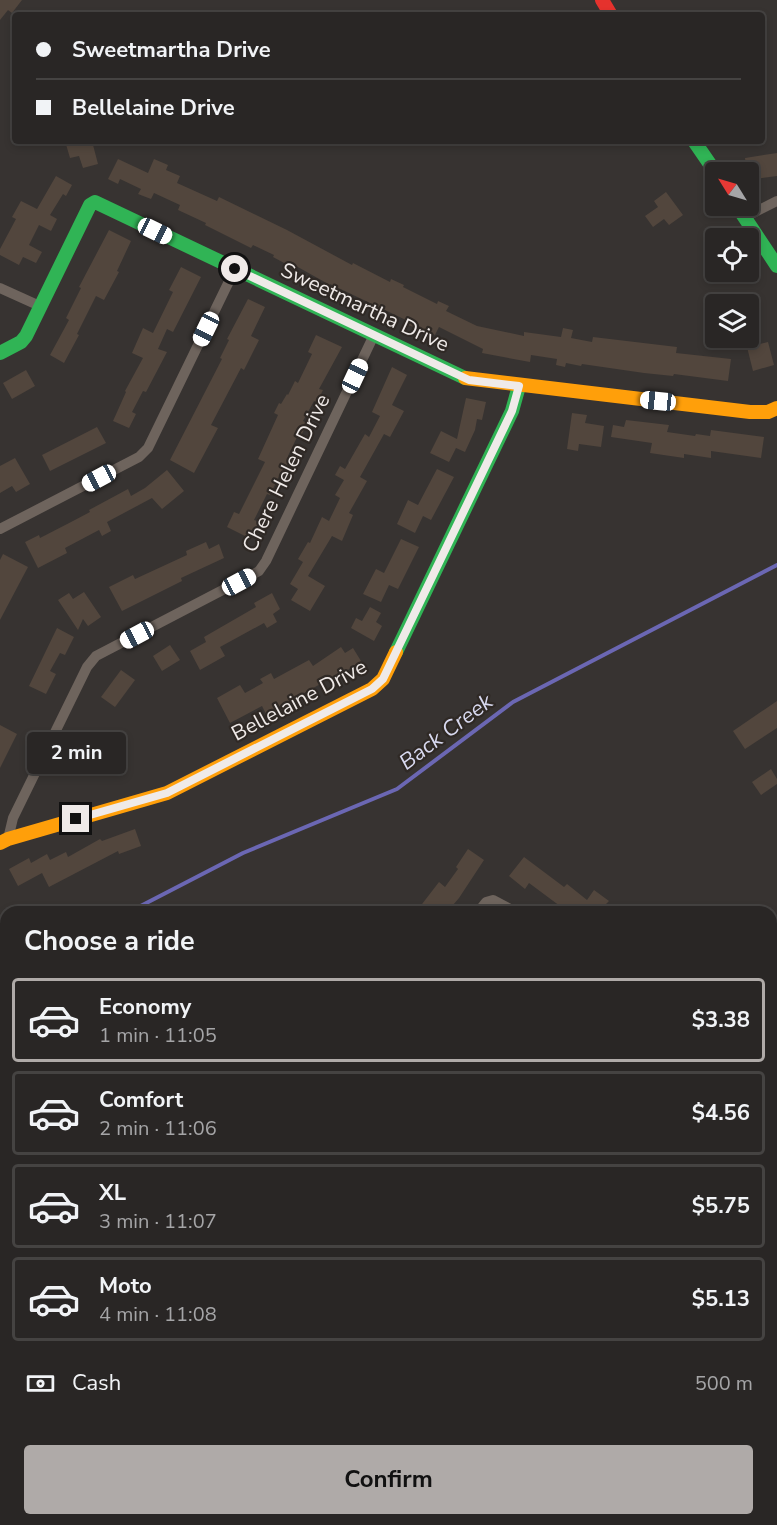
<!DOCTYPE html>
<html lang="en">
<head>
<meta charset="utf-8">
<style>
	:root { --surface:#292625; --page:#312e2d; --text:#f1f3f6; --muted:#a5a5a7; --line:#454342; --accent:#afaaa8 }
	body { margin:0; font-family:"Nunito Sans",sans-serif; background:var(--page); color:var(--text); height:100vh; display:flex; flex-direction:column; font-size:22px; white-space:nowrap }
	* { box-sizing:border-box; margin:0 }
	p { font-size:20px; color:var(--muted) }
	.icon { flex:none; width:33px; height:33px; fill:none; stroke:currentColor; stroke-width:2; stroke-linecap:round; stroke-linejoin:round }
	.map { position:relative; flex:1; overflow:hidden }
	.drawer { position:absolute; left:0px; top:906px; width:777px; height:620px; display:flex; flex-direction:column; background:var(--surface); border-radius:18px 18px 0 0; box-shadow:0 3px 9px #0003,0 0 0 2px var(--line) }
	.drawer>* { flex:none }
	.top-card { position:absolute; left:12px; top:12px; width:753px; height:132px; border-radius:6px; box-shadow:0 3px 9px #0003,0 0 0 2px var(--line); display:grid; align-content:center; height:132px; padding:0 24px; background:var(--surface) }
	.needle { width:39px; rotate:307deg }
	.fabs { position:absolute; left:705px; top:162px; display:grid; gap:12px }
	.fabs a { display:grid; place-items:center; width:54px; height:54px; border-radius:6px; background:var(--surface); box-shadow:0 3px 9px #0003,0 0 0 2px var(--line); font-size:30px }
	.end { position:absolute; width:27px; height:27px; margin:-14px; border:8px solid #efeae8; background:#111; box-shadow:0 0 0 3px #111 }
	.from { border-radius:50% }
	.bubble { position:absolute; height:42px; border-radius:6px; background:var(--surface); box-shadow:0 3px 9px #0003,0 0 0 2px var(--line); font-size:20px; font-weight:700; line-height:42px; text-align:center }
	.car { position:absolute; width:18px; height:36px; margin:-18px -9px; border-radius:8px; box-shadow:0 0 4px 2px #0007; background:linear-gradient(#fff 24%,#345 0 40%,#fff 0 76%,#345 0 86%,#fff 0) }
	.top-card b { display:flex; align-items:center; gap:21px; height:57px; font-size:22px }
	.top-card b+b { border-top:2px solid var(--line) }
	.top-card i { width:15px; height:15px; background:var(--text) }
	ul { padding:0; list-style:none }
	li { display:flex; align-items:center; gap:18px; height:84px; margin:0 12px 9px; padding:0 12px; border:3px solid var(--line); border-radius:6px }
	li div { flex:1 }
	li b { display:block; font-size:22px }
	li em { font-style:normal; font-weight:700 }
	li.current { border-color:var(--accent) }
	li>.icon { width:54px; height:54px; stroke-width:1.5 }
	h2 { padding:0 24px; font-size:27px; line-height:72px }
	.pay { display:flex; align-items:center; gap:15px; height:66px; padding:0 24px; font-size:22px }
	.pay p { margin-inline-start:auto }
	.primary-button { display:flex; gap:12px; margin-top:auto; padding:12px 24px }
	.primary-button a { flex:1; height:69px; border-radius:6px; background:var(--accent); color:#111; font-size:24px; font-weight:700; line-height:69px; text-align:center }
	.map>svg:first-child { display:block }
	.green { fill:#3a366a }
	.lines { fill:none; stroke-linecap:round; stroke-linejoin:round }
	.stream { stroke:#6b67b3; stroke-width:4 }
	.building { fill:#52463d }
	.street { stroke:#6e645d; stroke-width:10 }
	.fast { stroke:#30b455; stroke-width:14 }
	.slow { stroke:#ff9f0a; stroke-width:14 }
	.jam { stroke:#e5322d; stroke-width:14 }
	.route { stroke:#efeae8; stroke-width:8 }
	.labels { text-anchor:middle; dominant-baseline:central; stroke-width:4.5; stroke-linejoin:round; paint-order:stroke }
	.street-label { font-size:21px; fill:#efeae8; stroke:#2f2925 }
	.water-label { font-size:22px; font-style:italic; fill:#d8d9ef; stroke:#2f2925 }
</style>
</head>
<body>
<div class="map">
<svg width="777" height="1525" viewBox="0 0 777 1525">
	<rect width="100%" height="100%" fill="#373331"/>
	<polygon class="green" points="106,1520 378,1520 386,1525 102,1525"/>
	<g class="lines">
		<g class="stream">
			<polyline points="129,912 243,853 397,789 513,702 777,565"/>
			<polyline points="0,985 6,981"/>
		</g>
	</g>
	<g class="building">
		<polygon points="0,0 22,0 12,13 8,10 0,20"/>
		<polygon points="65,141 92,141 98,164 83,168 79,156 70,158"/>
		<polygon points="777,153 777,176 748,180 745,158"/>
		<polygon points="118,159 148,173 154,159 168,165 166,170 180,176 177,183 217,201 219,197 287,230 352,265 353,263 390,282 391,279 404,285 403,287 437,304 438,301 449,306 446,311 477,326 524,336 524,332 561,337 563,328 573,330 571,338 592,342 593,337 677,347 676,353 731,359 728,381 674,374 673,376 644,373 582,364 581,366 566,363 565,367 556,365 557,359 531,355 530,362 482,353 483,349 439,327 435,335 421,328 420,330 406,324 408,321 330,284 330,285 287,261 286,264 273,257 274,255 253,245 251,248 205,225 206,223 178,210 180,205 154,193 151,199 138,194 141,189 120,179 118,184 108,179"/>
		<polygon points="56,176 72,185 66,196 63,194 50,215 57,219 51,231 39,225 29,245 42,252 36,263 23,257 19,265 0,255 0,249 16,219 12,217 21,201 37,209"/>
		<polygon points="666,192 683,215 669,225 664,219 653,227 645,216 658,207 654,201"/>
		<polygon points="109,230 131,241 117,271 119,272 104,300 96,296 77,334 79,335 64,363 50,355 69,320 66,318 81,288 79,287"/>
		<polygon points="181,267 201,277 173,332 167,329 158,349 167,352 146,392 143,391 132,412 136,414 129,428 113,421 126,392 125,391 143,358 132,353 143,328 153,333 173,292 169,290"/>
		<polygon points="248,299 265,307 251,336 259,340 244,370 241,368 211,425 218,428 194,473 170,460 222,359 220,358 229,340 227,339"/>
		<polygon points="316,335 342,347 319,389 323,390 317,402 314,401 303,421 307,423 301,436 298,435 288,456 291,458 285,472 282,470 270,495 267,494 254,520 260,522 254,533 250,532 247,537 227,527 234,512 239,514 265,462 258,459 278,415 274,413 279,403 281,404 287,394 288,395 295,381 298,383 312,354 308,352"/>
		<polygon points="768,342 774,365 753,371 747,347"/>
		<polygon points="392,367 407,375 392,405 404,411 390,437 384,434 360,477 367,481 349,513 353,515 342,541 332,536 308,576 325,586 310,611 291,600 298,589 290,584 303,562 298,559 308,542 310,543 322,517 329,521 340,498 335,495 344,480 335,475 340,466 345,469 365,434 369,437 380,416 372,412"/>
		<polygon points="26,370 35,386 12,399 3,383"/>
		<polygon points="466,398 486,402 482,420 477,419 475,430 465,452 456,448 449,462 430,453 441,431 457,439"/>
		<polygon points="572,413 587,415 585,423 604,426 601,447 579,444 578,451 567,449"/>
		<polygon points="626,420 669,425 667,432 695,436 696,434 710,436 711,430 764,437 761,458 711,451 711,458 684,454 684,458 650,453 652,443 611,437 613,425 624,427"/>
		<polygon points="97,427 106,443 50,471 42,455"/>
		<polygon points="15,458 30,484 16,492 12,486 0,493 0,466"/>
		<polygon points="437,469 454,477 431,520 423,516 415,533 397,524 408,500 418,505"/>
		<polygon points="167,470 184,491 162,509 152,498 107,522 111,531 102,536 99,530 65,548 67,553 38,568 25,542 39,535 40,538 73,521 90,512 89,510 128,489 131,496 145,488"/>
		<polygon points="401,539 419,547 398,589 389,585 381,602 363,594 376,569 384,573"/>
		<polygon points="206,542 209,549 219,544 224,558 181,578 182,581 122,611 109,587 133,575 135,579 187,555 186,551"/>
		<polygon points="3,554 28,567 0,620 0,560"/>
		<polygon points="84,592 101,617 88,626 83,619 78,630 58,600 69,593 73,599"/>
		<polygon points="272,593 280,609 273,614 277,622 267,628 264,623 220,647 225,656 200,670 190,651 206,642 204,637 256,607 254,603"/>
		<polygon points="370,607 381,613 376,622 382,626 374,641 351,628 356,618 362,621"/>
		<polygon points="57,628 74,637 65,655 60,653 50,671 56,674 46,694 29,686"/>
		<polygon points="170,645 180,660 162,671 153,656"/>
		<polygon points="341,647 345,653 353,648 361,661 336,678 335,676 266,714 262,706 230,723 217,698 240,685 245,693 263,683 260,679 271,673 274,679 309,660 313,666"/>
		<polygon points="121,670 135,680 115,707 101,697"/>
		<polygon points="777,701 777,728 745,749 733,731"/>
		<polygon points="0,725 17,734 0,768"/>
		<polygon points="771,769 777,779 777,784 761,795 752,782"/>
		<polygon points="135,829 141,846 119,854 118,851 49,887 42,873 18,886 9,869 29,858 31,863 47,854 50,860 66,852 68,857 100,839 102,841"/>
		<polygon points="468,849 484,860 459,898 447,912 425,912 419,908 439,882 445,887 458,869 456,867"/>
		<polygon points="524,857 564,887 567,884 587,900 594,890 609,901 606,904 617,912 568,912 529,883 525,889 509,876"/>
	</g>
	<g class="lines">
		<g class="street">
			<polyline points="745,217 777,201"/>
			<polyline points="0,288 42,307"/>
			<polyline points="0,529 139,457 148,448 235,269"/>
			<polyline points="8,839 13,818 87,667 96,656 259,571 266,561 374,335"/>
			<polyline points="478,912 486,902 493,900 516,912"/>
			<polyline points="771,1040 777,1032"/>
			<polyline points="771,1133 777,1138"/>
			<polyline points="0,1300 6,1305"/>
			<polyline points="771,1415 777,1406"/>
			<polyline points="0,1491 6,1495"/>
			<polyline points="531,1520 538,1525"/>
			<polyline points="0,1521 6,1513"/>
			<polyline points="482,1525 486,1520"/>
			<polyline points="690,1525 694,1520"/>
		</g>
		<g class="fast">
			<polyline points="694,141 716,173"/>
			<polyline points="737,206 777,266"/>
			<polyline points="0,353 21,342 26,336 90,205 95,202 465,378"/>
			<polyline points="396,652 512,411 519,386"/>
		</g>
		<g class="slow">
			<polyline points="465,378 750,412 768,412 777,408"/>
			<polyline points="0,843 8,839 167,793 372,689 383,679 396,652"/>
		</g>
		<polyline class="jam" points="602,0 611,15"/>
	</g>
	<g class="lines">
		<polyline class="route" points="76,819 167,793 372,689 383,679 512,411 519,386 469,380 235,269"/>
	</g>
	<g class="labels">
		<g class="street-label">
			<text transform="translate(365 307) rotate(25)">Sweetmartha Drive</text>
			<text transform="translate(286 473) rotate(-64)">Chere Helen Drive</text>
			<text transform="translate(299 700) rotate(-28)">Bellelaine Drive</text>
		</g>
		<g class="water-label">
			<text transform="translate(446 732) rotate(-37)">Back Creek</text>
		</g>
	</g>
</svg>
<div class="fabs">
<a><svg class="needle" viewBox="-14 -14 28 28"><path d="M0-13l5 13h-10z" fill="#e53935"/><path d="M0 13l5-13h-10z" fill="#a5a5a7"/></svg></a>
<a><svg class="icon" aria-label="locate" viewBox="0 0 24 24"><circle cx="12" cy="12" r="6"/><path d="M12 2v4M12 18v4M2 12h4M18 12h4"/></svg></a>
<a><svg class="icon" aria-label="layers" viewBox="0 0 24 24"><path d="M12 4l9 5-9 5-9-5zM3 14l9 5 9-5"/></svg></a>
</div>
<i class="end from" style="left:235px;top:269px"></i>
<i class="end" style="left:76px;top:819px"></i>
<div class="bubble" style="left:27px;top:732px;width:99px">2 min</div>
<i class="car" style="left:155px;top:231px;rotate:116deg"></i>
<i class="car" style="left:206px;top:329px;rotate:206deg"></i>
<i class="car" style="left:355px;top:376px;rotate:25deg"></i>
<i class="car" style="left:658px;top:401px;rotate:276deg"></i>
<i class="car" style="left:99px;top:478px;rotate:242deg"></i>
<i class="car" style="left:239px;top:582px;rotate:62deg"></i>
<i class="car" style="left:137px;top:635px;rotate:242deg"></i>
<div class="top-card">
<b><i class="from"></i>Sweetmartha Drive</b>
<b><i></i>Bellelaine Drive</b>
</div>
<section class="drawer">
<h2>Choose a ride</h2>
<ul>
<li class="current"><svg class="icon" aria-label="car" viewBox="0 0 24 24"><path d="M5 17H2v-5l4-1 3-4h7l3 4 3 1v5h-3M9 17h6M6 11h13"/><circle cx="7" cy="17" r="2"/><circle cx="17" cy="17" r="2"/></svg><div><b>Economy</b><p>1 min · 11:05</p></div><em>$3.38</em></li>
<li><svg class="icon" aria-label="car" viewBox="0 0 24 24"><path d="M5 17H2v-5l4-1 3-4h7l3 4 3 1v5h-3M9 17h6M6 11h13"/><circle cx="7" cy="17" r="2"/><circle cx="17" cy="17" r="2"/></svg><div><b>Comfort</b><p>2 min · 11:06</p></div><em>$4.56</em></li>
<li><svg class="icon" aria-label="car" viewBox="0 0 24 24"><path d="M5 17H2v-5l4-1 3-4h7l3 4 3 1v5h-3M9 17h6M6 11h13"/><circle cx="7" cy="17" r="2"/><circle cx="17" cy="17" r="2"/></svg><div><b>XL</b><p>3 min · 11:07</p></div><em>$5.75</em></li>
<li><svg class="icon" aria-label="car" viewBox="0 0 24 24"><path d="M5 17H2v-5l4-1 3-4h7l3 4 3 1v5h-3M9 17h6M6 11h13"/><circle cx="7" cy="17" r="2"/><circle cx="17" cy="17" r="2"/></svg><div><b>Moto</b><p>4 min · 11:08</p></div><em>$5.13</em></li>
</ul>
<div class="pay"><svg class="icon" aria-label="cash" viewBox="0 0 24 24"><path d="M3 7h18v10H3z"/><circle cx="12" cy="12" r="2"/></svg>Cash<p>500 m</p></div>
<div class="primary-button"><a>Confirm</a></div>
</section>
</div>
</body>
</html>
